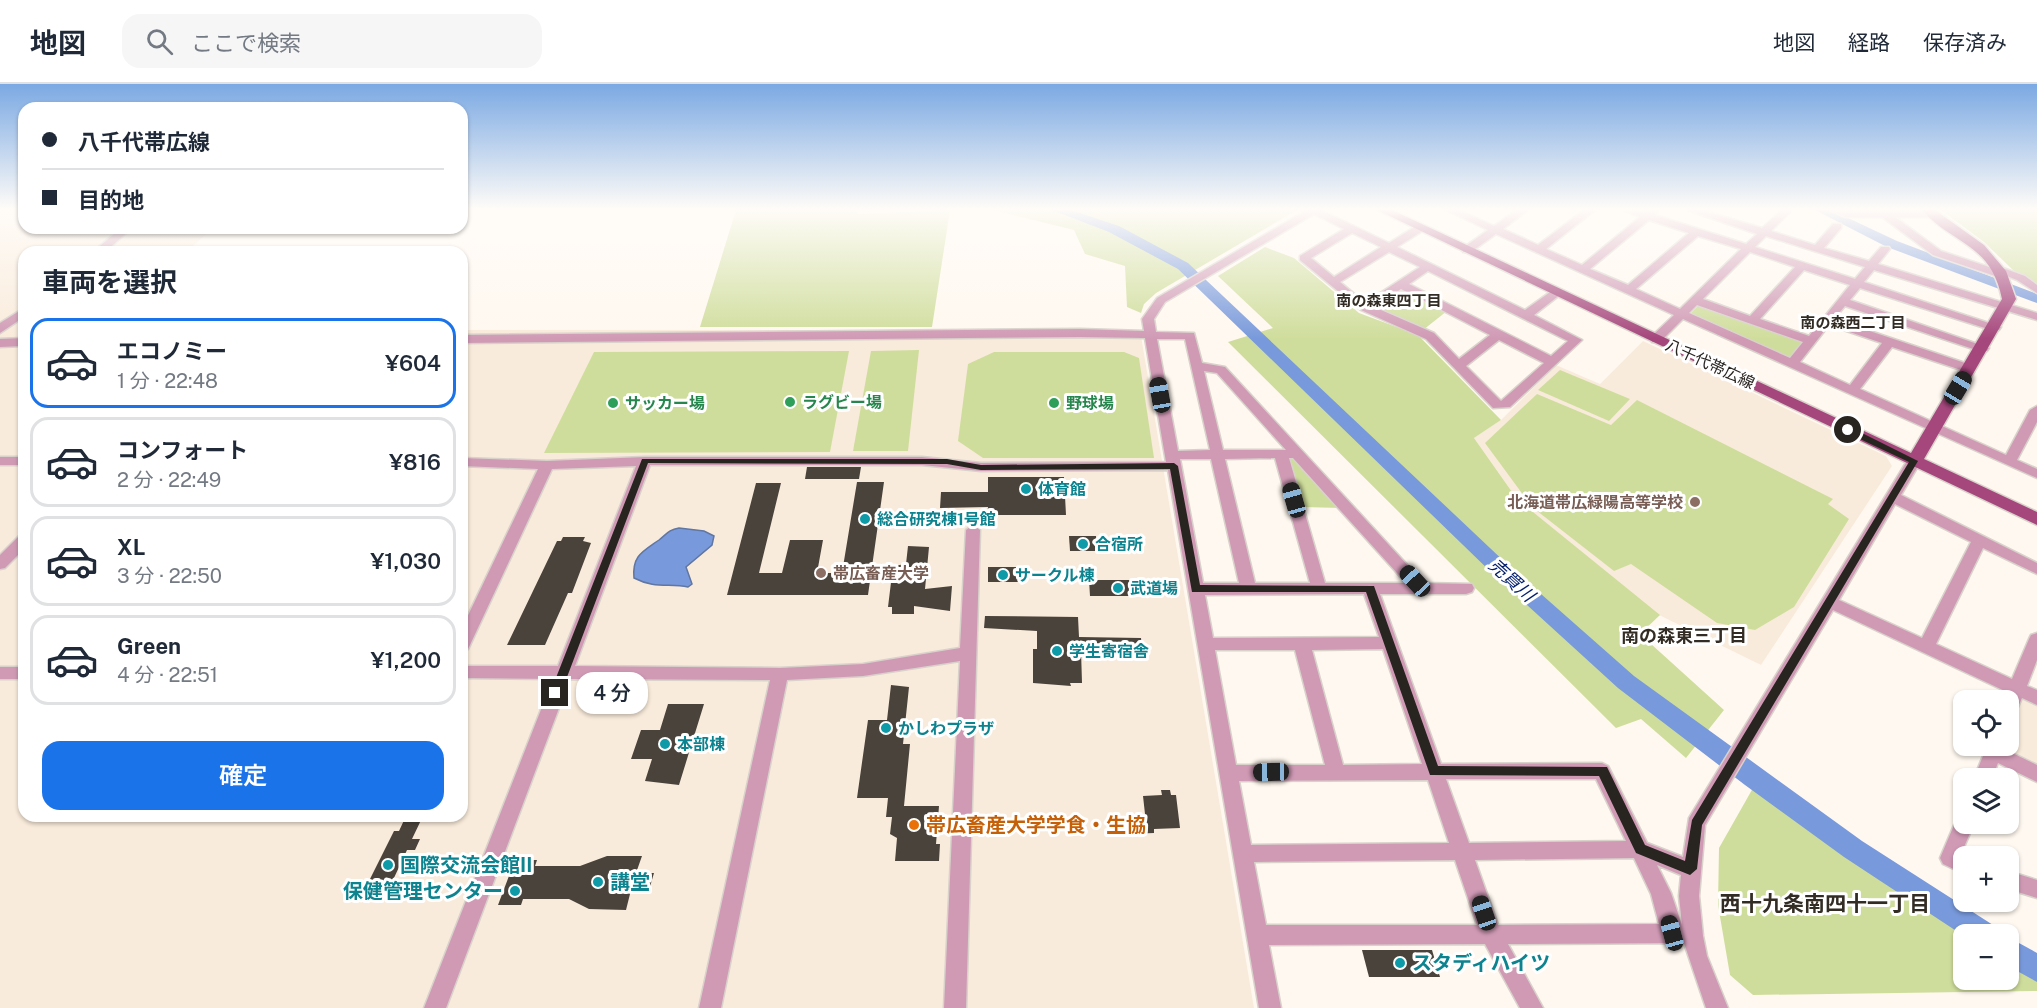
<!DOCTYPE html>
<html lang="ja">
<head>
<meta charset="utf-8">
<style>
	:root { --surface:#fff; --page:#f6f6f7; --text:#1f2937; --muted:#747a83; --line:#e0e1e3; --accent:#1a73e8 }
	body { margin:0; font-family:"Public Sans","Noto Sans JP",sans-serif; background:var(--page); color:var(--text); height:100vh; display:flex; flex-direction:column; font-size:22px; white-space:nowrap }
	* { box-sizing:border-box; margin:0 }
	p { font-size:20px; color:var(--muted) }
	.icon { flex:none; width:33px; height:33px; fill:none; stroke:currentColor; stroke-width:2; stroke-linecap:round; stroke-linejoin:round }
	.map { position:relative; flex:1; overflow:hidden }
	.sheet { position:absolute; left:18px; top:162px; width:450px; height:576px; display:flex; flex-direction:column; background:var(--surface); border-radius:18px; box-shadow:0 2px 4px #0004 }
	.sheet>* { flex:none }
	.top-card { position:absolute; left:18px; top:18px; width:450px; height:132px; border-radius:18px; box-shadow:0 2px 4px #0004; display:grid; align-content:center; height:132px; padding:0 24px; background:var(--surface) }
	.buttons { position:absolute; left:1953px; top:606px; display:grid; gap:12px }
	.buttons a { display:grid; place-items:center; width:66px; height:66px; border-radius:12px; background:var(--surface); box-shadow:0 2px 4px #0004; font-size:30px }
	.end { position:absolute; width:27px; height:27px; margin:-14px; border:8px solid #282521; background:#fff; box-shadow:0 0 0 3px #fff }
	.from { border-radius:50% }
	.bubble { position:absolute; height:42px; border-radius:18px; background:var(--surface); box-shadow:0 2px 4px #0004; font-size:20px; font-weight:600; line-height:42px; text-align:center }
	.car { position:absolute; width:18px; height:36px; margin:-18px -9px; border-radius:8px; box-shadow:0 0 4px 2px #0007; background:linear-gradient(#222 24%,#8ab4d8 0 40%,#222 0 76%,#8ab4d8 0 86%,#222 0) }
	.top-card b { display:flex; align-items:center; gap:21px; height:57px; font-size:22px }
	.top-card b+b { border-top:2px solid var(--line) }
	.top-card i { width:15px; height:15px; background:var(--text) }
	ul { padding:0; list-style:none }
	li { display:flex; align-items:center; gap:18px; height:90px; margin:0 12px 9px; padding:0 12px; border:3px solid var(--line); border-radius:18px }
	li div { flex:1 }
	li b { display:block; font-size:22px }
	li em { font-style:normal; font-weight:600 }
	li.on { border-color:var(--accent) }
	li>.icon { width:54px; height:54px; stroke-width:1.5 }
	h2 { padding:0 24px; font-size:27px; line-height:72px }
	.button { display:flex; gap:12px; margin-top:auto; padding:12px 24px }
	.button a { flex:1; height:69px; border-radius:18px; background:var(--accent); color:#fff; font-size:24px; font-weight:600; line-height:69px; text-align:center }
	header { display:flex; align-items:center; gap:36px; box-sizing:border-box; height:84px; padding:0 30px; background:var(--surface); border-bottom:2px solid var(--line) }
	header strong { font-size:28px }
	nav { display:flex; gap:33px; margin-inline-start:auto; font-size:21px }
	.search { width:420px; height:54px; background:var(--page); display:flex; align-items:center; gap:15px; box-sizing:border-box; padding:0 21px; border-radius:18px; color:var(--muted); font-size:22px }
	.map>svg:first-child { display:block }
	.built { fill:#f9ebdb }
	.green { fill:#cfdd9c }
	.water { fill:#7899db; stroke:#6076a3; stroke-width:1.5 }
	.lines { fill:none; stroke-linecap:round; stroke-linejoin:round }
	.river { fill:#7899db; fill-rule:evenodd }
	.building { fill:#4a433b }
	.minor-casing { stroke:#d8d2cb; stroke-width:3 }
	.major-casing { stroke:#d8d2cb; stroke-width:3 }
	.minor { fill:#d09ab5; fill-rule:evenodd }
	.major { fill:#a5467c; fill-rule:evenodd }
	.route { fill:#282521 }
	.leisure-dot { fill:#2e9e5b; stroke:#fff; stroke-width:2 }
	.culture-dot { fill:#0f9aa8; stroke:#fff; stroke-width:2 }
	.education-dot { fill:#8d6e63; stroke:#fff; stroke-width:2 }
	.food-dot { fill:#e8710a; stroke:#fff; stroke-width:2 }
	.labels { text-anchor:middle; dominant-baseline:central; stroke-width:6; stroke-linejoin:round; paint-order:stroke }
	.far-neighbourhood-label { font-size:15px; font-weight:bold; fill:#322c24; stroke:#fff }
	.street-label { font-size:16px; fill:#282521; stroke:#fff }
	.leisure-label { font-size:16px; font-weight:bold; fill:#27864d; stroke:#fff; text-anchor:start }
	.culture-label { font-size:16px; font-weight:bold; fill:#0d838f; stroke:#fff; text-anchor:start }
	.education-label { font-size:16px; font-weight:bold; fill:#785e54; stroke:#fff; text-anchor:end }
	.water-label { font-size:18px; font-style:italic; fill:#031f6a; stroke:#fff }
	.neighbourhood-label { font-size:18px; font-weight:bold; fill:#322c24; stroke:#fff }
	.near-food-label { font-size:20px; font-weight:bold; fill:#c56008; stroke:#fff; text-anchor:start }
	.near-culture-label { font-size:20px; font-weight:bold; fill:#0d838f; stroke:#fff; text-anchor:start }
	.near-neighbourhood-label { font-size:21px; font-weight:bold; fill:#322c24; stroke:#fff }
</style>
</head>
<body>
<header>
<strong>地図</strong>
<div class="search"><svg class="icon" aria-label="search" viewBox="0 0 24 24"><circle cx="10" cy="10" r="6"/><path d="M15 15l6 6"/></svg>ここで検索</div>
<nav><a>地図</a><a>経路</a><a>保存済み</a></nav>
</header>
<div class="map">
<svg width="2037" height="924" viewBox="0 0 2037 924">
	<rect width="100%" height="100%" fill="#fff8f0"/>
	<g class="built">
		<polygon points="0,126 24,126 24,144 213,144 186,168 24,168 24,732 462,732 462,246 1140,246 1254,924 0,924"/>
		<polygon points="1643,257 1886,372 1892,382 1761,581 1659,531 1517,415 1474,354 1501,336 1556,281 1600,300"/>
		<polygon points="2022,614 2037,620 2037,683 2004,667 2006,662 2008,662 2009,653"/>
	</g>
	<g class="green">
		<polygon points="736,126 852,126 859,130 950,126 932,243 700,243"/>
		<polygon points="993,126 1297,126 1156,209 1144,220 1141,229 1127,223 1125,182 1085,170 1074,146"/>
		<polygon points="1941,126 2037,126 2037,200 2013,186 1984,158"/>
		<polygon points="1265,163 1294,174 1359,229 1418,251 1501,336 1474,354 1517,415 1660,531 1640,550 1724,626 1686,674 1641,635 1616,644 1228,258 1273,244 1218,192"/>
		<polygon points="1399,206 1407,207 1447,227 1423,246 1377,227 1376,224"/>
		<polygon points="1700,220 1800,255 1804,259 1792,274 1784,274 1690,230"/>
		<polygon points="919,266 908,367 853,367 871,267"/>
		<polygon points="849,267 830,368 544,369 594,268"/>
		<polygon points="994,268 1124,268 1139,274 1154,374 983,374 958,357 968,280"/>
		<polygon points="1560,286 1630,315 1609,337 1538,306"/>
		<polygon points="1537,310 1611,341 1637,316 1833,415 1828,420 1849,435 1794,523 1755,546 1717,539 1631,480 1614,487 1532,423 1485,359"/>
		<polygon points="1290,374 1294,374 1342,424 1302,423 1287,376"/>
		<polygon points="1753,704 1970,850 1964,850 1964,896 2008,896 2009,877 2037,896 2037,907 1753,911 1730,891 1718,821 1719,764"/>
	</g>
	<path class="water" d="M679,444L704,447L714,452L712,461L686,483L692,500L688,503C669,499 655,505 634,494C632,472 642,468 659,456C667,450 668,446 679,444Z"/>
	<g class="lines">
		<g class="river">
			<polygon points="1052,126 1071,126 1119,142 1188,179 1508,481 1634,592 1862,757 1993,841 1997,850 1964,852 1844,773 1745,701 1618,604 1494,491 1178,185 1109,148"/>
			<polygon points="1815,126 1831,126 1897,157 2037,210 2037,219 1887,163"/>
			<polygon points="2008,853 2037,869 2037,898 2008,882"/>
		</g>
	</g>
	<g class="building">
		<polygon points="807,383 861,383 859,395 805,395"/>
		<polygon points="988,393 1064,393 1066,431 987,431 988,423 940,424 941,408 988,408"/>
		<polygon points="857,398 884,398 868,511 727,511 756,399 781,399 759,489 782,489 790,456 823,456 817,489 842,489"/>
		<polygon points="1069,452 1096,452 1097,467 1070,467"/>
		<polygon points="563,453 585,453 583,457 591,459 572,509 568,509 545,561 507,561 557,457 561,457"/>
		<polygon points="908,462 929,463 925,505 952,502 950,527 914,522 914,530 892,530 892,523 888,523 893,482 906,480"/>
		<rect x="988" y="483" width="31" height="15"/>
		<polygon points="1089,496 1146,496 1148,512 1090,512"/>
		<polygon points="985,532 1078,533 1079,553 1141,554 1142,565 1135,565 1136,568 1081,566 1082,599 1070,599 1071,602 1033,599 1033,565 1037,565 1037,547 984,544"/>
		<polygon points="891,601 909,603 903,660 910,660 904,722 939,722 936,760 940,760 939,777 895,777 897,754 890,750 892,733 886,733 888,714 857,714 868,636 887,636"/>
		<polygon points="668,620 704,620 679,701 645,697 652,675 631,675 641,646 660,646"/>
		<polygon points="1161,706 1170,706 1171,711 1176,711 1180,744 1154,745 1154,749 1129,750 1127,730 1145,730 1143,712 1162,711"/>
		<polygon points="406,732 423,732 412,755 420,755 415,766 407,766 393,796 387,796 381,807 364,807 394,747 399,747"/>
		<polygon points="607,772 642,772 636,789 654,789 649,806 631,806 626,826 589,825 569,815 523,815 521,821 498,821 515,776 537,776 535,782 580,782"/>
		<polygon points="1362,866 1432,866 1440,893 1369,893"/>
	</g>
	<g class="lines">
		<g class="minor-casing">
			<g id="minor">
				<path d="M1307,126H1321L1389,159L1416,142H1424V146L1397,163L1525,226L1553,206H1561V210L1534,231L1582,256L1510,323L1493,324L1426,255L1361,226L1300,176V172L1344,145L1314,130L1165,218L1154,235L1156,248L1194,249L1202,279L1225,283L1424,499L1472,500L1474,504L1472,508L1466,510H1380L1441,680L1602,679L1608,682L1647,759L1683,773L1689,734L1907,377L1914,373L1921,377L1901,411L2037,479V490L1983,464L1936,560L2012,595L2029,555L2031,551L2037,549V576L2027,602L2037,606V621L2022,614L2014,632L2008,634V616H2004L2007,608L1833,526L1705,741L1699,812L1703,852L1707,872L1728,924H1706L1684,859L1508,860L1543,924H1520L1485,860L1269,861L1281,924H1259L1168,386L981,387L922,381H650L575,582L780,584L863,580L960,564L966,446L973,441L980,446L966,924H944L960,577L863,592L787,596L721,924H699L770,596L570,595L446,924H424L553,595L462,594V582H558L636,382L552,385L470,561L468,565L462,567V544L538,385L462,382V374L547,377L645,373H922L981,379L1166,378L1145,254L1080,253L462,259V251L1080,245L1144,247L1142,235L1157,214ZM1352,149L1381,163L1334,193L1311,174ZM1389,168L1420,183L1365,219L1340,198ZM1428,187L1568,257L1551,272L1409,200ZM1401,205L1490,251L1459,275L1434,249L1374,223ZM1157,255H1185L1210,366L1178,367ZM1499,256L1544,279L1501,317L1466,282ZM1204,287L1217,289L1286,366H1223ZM1275,374L1310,499H1255L1225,375ZM1289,374H1293L1406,499H1325ZM1180,375H1211L1239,499H1203ZM1895,420L1971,458L1922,554L1839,516ZM1364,510L1379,553L1213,554L1205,511ZM1383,565L1422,680L1343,681L1312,566ZM1215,566H1295L1325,681H1236ZM1446,695H1596L1626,757L1469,759ZM1428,696L1449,759L1251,761L1239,697ZM1634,774L1651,810L1659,840L1498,841L1475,776ZM1455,776L1477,841H1266L1254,778ZM1657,781L1681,791L1679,812L1682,841L1671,809Z"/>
				<path d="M1446,126H1459L1494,142L1517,126H1528L1503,145L1538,161L1584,126H1595L1546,165L1582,181L1640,133L1623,126L1646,128L1657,126L1658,128L1655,131L1746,160L1757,150L1687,126H1701L1762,144L1782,126H1792L1771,147L1815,161L1833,140H1841V144L1824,164L1869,177L1881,163H1889L1890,165L1878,180L2037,229V236L1874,186L1864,198L2001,243L1999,246H1991L1860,204L1850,216L1989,264L1987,267H1979L1845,222L1834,235L1974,282V288L1970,289L1892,263L1860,305L2006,371L2030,326L2037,322V338L2017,376L2037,385V394L1683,235L1660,258H1652V252L1674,231L1496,150L1471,168H1463V164L1488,146ZM1649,136L1689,149L1628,201L1590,185ZM1698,152L1741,165L1680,225L1636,205ZM1766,152L1865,183L1855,195L1755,163ZM1750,168L1795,183L1750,232L1703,215ZM1804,186L1850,201L1809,252L1760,235ZM1697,221L1803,258L1790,274L1689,229ZM1829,241L1882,259L1850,301L1800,278Z"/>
				<polygon points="1830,126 1938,128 1939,130 1934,133 1895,133 1941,167 1995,185 2000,183 2025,192 2037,201 2037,209 2017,196 2007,192 1998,193 1933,171 1882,133 1845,133"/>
				<polygon points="121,144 132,144 105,168 93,168"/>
				<polygon points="24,224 24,233 0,249 0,239"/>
				<polygon points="24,254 24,262 0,263 0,255"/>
				<rect x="0" y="373" width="24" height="8"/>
				<polygon points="24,451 24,465 5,484 0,485 0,471 19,452"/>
				<rect x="0" y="583" width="24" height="12"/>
				<polygon points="1987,662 2005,662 2004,665 2037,681 2037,698 1998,679 1992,694 1974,694"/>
				<polygon points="1964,732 1964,740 1974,740 1961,770 1966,772 1964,772 1964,790 1943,780 1940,774 1957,734"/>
				<polygon points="2008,787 2037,796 2037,814 2008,805"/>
			</g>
		</g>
		<g class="major-casing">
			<path id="major" d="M1377,126H1392L1911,369L2002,215C1991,159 1953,161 1922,126H1935L1984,161L2006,187L2016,215L1924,375L2037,428V441Z"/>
		</g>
		<use href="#minor" class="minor"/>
		<use href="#major" class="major"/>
	</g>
	<linearGradient id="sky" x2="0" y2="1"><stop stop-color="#7ba9e3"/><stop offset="0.49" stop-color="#fffcf8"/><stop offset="1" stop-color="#fffcf8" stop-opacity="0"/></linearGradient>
	<rect width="2037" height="255" fill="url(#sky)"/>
	<polygon class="route" points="1845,344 1852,344 1918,377 1702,741 1697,785 1690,791 1636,769 1599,692 1430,691 1366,508 1192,508 1170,385 981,386 947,380 648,379 561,609 555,613 550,609 642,375 947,375 981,381 1174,379 1178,382 1200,501 1374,502 1438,682 1607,683 1645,761 1685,777 1692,736 1909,378 1845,348"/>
	<g class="leisure-dot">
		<circle cx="790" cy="318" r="6"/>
		<circle cx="613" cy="319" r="6"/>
		<circle cx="1054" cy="319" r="6"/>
	</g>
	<g class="culture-dot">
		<circle cx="1026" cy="405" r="6"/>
		<circle cx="865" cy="435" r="6"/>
		<circle cx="1083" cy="460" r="6"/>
		<circle cx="1003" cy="491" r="6"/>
		<circle cx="1118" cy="504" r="6"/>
		<circle cx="1057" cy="567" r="6"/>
		<circle cx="886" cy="644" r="6"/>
		<circle cx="665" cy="660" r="6"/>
		<circle cx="388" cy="781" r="6"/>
		<circle cx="598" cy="798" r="6"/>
		<circle cx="515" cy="807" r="6"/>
		<circle cx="1400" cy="879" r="6"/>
	</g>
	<g class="education-dot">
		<circle cx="1695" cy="418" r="6"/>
		<circle cx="821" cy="489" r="6"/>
	</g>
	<circle class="food-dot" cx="914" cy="741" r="6"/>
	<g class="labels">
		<g class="far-neighbourhood-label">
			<text x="1389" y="216">南の森東四丁目</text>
			<text x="1853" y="238">南の森西二丁目</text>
		</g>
		<g class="street-label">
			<text transform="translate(1710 280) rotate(25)">八千代帯広線</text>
		</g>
		<g class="leisure-label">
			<text x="802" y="318">ラグビー場</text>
			<text x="625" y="319">サッカー場</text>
			<text x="1066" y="319">野球場</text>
		</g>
		<g class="culture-label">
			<text x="1038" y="405">体育館</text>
			<text x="877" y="435">総合研究棟1号館</text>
			<text x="1095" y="460">合宿所</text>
			<text x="1015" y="491">サークル棟</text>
			<text x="1130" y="504">武道場</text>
			<text x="1069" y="567">学生寄宿舎</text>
			<text x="898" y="644">かしわプラザ</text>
			<text x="677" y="660">本部棟</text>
		</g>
		<g class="education-label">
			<text x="1683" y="418">北海道帯広緑陽高等学校</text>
			<text x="833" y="489" text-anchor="start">帯広畜産大学</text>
		</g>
		<g class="water-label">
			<text transform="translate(1512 496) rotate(42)">売買川</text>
		</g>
		<g class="neighbourhood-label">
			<text x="1684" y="551">南の森東三丁目</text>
		</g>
		<g class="near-food-label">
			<text x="926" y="741">帯広畜産大学学食・生協</text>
		</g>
		<g class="near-culture-label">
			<text x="400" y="781">国際交流会館II</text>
			<text x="610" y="798">講堂</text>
			<text x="503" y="807" text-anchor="end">保健管理センター</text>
			<text x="1412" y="879">スタディハイツ</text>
		</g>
		<g class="near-neighbourhood-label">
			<text x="1825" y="819">西十九条南四十一丁目</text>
		</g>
	</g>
</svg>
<div class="buttons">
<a><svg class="icon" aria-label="locate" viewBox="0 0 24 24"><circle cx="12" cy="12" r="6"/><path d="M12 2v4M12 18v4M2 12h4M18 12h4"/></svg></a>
<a><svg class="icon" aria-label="layers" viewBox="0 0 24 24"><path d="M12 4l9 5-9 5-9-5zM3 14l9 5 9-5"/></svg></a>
<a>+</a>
<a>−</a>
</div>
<i class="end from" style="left:1848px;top:346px"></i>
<i class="end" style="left:555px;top:609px"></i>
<div class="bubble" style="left:576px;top:588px;width:72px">4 分</div>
<i class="car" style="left:1958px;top:304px;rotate:31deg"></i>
<i class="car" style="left:1160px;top:311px;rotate:350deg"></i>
<i class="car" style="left:1294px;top:416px;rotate:344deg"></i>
<i class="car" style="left:1415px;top:497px;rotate:317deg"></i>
<i class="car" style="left:1271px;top:688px;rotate:269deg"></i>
<i class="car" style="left:1484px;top:829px;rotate:341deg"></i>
<i class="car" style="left:1672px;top:849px;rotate:345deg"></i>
<div class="top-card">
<b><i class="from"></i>八千代帯広線</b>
<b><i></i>目的地</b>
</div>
<section class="sheet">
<h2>車両を選択</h2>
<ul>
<li class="on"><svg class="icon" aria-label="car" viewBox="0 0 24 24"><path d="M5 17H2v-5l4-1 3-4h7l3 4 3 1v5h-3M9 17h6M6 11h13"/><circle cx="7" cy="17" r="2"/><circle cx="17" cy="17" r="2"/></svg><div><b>エコノミー</b><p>1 分 · 22:48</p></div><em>¥604</em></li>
<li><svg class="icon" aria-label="car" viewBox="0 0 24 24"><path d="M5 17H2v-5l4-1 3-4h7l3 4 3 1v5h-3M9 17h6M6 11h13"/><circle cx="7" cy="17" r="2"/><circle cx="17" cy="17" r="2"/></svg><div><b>コンフォート</b><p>2 分 · 22:49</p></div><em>¥816</em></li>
<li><svg class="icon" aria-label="car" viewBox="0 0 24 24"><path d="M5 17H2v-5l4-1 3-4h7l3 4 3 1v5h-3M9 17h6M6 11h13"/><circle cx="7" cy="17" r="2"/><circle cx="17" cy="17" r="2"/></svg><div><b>XL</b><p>3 分 · 22:50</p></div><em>¥1,030</em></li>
<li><svg class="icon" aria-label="car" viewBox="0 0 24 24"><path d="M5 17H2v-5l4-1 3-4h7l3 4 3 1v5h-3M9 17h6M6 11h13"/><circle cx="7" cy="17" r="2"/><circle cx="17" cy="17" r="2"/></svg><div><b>Green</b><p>4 分 · 22:51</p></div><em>¥1,200</em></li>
</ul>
<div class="button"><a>確定</a></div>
</section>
</div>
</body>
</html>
